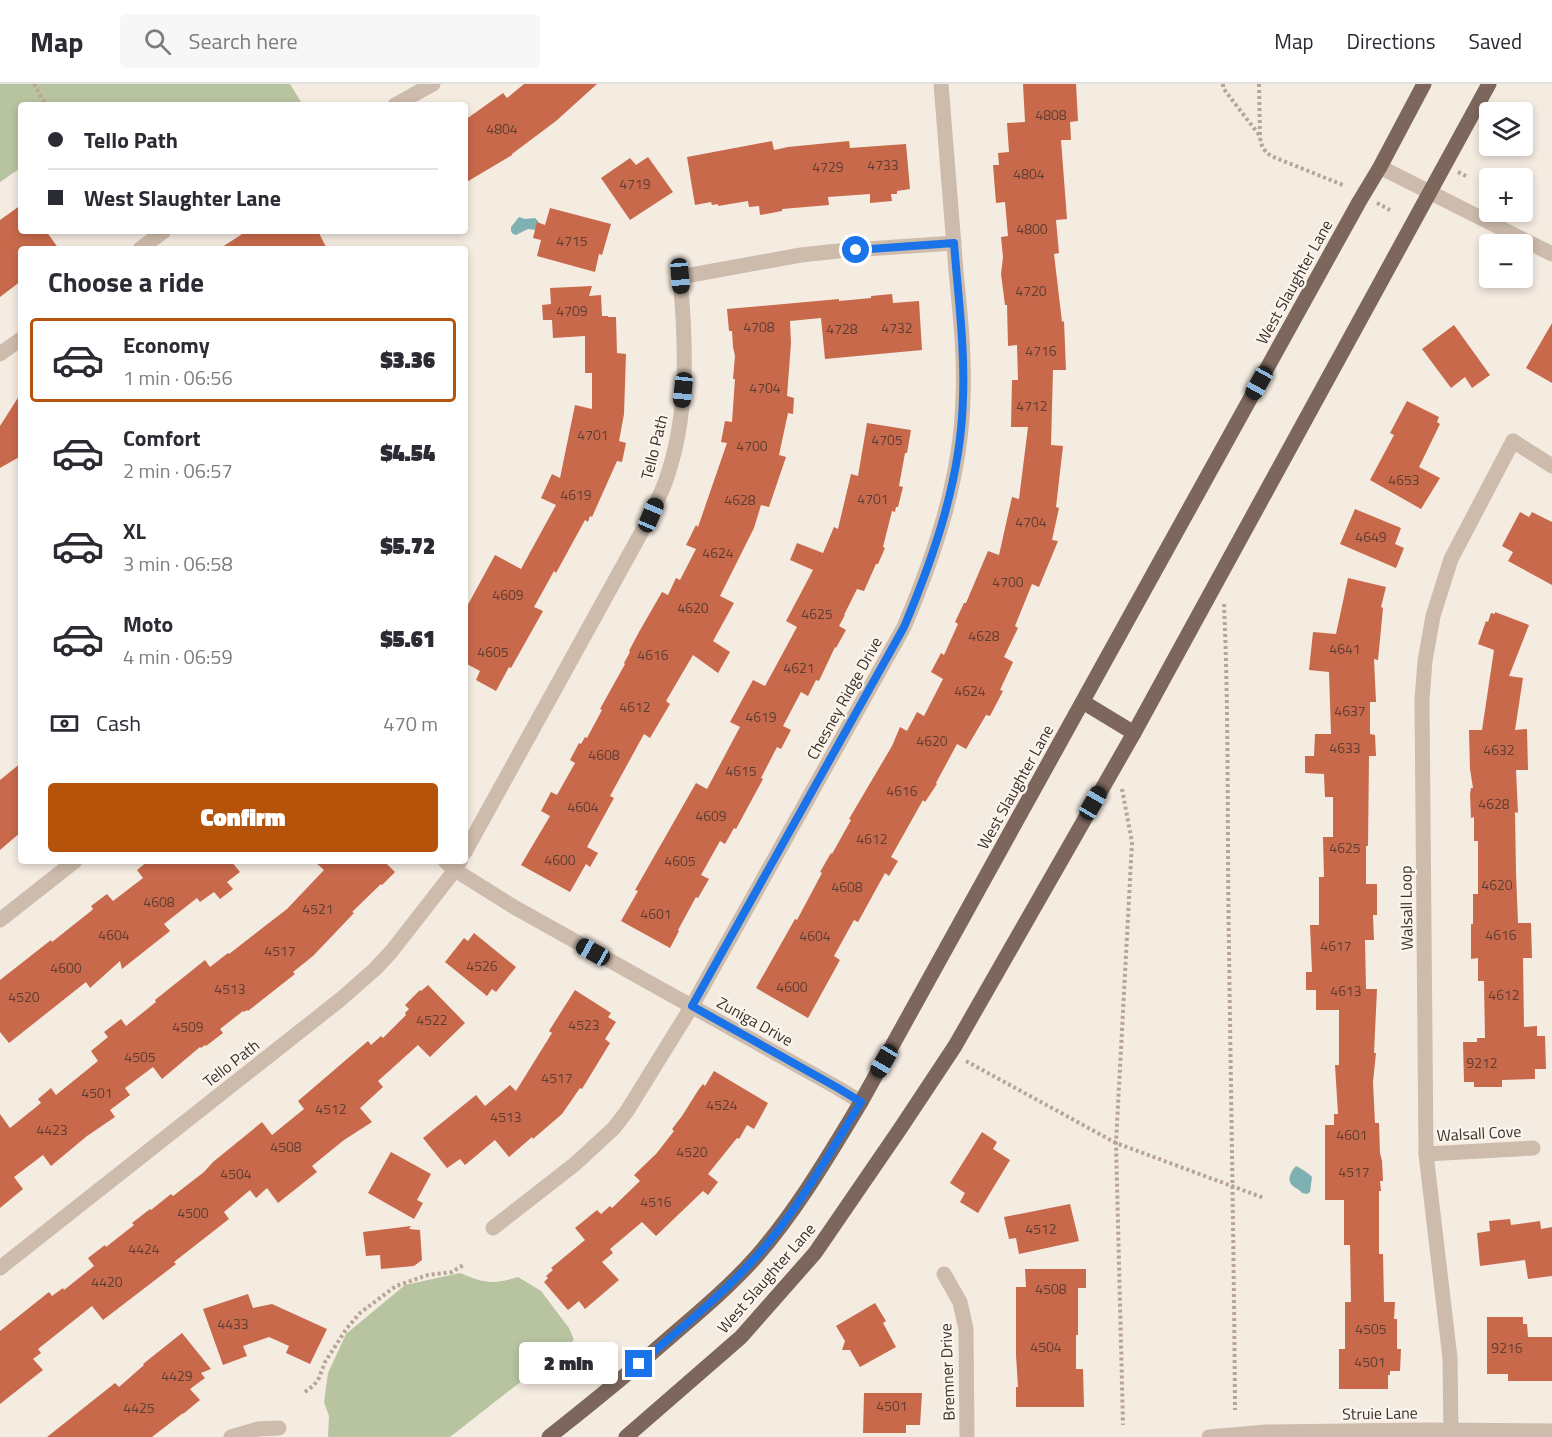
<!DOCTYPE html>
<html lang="en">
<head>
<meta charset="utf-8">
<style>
	:root { --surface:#fff; --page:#f7f7f7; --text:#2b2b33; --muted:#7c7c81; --line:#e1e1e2; --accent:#b45309 }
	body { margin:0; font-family:"Titillium Web",sans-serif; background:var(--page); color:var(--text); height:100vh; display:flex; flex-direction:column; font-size:22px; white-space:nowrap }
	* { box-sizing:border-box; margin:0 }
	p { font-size:20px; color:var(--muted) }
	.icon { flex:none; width:33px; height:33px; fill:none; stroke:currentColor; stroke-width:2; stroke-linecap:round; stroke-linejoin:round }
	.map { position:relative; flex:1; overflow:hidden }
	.details { position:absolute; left:18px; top:162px; width:450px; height:618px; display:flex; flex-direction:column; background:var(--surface); border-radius:6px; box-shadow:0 3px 9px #0003 }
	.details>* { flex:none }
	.hud { position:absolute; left:18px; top:18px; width:450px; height:132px; border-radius:6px; box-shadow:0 3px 9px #0003; display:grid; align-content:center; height:132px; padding:0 30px; background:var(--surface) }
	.controls { position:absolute; left:1479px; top:18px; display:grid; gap:12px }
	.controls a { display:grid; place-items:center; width:54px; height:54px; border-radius:6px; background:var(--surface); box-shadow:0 3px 9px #0003; font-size:30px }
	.end { position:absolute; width:27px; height:27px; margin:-14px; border:8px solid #1a73e8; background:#fff; box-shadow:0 0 0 3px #fff }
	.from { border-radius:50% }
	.bubble { position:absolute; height:42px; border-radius:6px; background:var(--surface); box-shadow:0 3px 9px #0003; font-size:20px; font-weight:800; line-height:42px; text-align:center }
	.car { position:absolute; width:18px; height:36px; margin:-18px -9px; border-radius:8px; box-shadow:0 0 4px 2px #0007; background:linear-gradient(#222 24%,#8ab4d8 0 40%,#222 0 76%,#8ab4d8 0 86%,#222 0) }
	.hud b { display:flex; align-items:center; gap:21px; height:57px; font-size:22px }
	.hud b+b { border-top:2px solid var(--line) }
	.hud i { width:15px; height:15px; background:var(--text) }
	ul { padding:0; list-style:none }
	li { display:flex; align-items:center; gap:18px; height:84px; margin:0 12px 9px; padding:0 18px; border:3px solid transparent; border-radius:6px }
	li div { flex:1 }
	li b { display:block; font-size:22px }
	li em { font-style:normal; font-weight:800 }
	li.selected { border-color:var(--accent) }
	li>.icon { width:54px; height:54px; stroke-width:1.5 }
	h2 { padding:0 30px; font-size:27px; line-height:72px }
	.pay { display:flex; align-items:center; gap:15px; height:66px; padding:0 30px; font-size:22px }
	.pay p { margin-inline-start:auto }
	.cta { display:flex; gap:12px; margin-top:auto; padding:12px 30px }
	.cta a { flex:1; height:69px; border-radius:6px; background:var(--accent); color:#fff; font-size:24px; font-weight:800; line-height:69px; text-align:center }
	header { display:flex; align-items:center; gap:36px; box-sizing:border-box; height:84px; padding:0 30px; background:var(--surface); border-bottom:2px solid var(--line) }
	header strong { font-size:28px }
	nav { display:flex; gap:33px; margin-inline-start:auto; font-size:21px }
	.search { width:420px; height:54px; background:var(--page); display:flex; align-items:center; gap:15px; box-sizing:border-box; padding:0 21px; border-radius:6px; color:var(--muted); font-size:22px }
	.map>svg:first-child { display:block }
	.green { fill:#b8c4a0 }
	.water { fill:#7fb0b2 }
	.building { fill:#c8694b }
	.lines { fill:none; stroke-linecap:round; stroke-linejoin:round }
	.path { stroke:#b9a596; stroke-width:4; stroke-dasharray:3 3; stroke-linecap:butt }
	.street { stroke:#cdbbac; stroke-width:15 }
	.primary { stroke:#7d675c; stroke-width:15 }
	.route { stroke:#1a73e8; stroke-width:8 }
	.labels { text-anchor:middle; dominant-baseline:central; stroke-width:4.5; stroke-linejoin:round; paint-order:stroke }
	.number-label { font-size:14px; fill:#5e3e33 }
	.street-label { font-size:16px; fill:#3b302b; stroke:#fbf5ee }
</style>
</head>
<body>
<header>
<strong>Map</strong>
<div class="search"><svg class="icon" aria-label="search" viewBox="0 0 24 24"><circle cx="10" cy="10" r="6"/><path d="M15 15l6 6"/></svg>Search here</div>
<nav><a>Map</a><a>Directions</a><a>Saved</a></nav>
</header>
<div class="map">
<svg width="1552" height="1353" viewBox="0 0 1552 1353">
	<rect width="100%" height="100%" fill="#f4ebe1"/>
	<g class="green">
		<polygon points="0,0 290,0 303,21 21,21 21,87 19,85 0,98"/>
		<path d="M460,1189C484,1199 493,1201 518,1193L541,1207L569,1244L574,1256L450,1353H328L329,1332L324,1318L328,1289L346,1250L405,1201Z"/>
	</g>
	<g class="water">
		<polygon points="519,133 525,135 535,134 538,137 539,141 536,146 528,145 516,151 513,150 511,147 511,143"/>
		<path d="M1296,1082C1299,1083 1310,1090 1312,1093L1310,1108L1307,1110L1302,1109C1298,1104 1294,1104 1291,1100C1287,1094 1292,1086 1296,1082Z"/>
	</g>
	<g class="building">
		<polygon points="524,0 597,0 556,37 512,70 512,71 465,99 465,36 503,9 507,14"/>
		<polygon points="1023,0 1076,0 1078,37 1070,38 1071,56 1061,56 1067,135 1056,136 1059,169 1054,170 1062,238 1064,237 1066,286 1053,286 1051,361 1063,362 1056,423 1059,424 1052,456 1058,457 1039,503 1032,500 1015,542 1018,544 1004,573 1013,578 1000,606 1003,607 990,632 986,631 966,665 957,660 936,699 937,700 925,718 923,716 891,773 898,777 889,792 885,789 858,838 854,836 834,872 840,876 808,934 756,904 795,835 797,836 822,789 820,788 831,769 832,770 851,736 849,735 892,662 900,643 907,647 917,628 924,632 943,595 931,588 941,569 944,571 958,540 955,538 964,519 966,519 988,467 999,471 1012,413 1019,415 1028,343 1011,343 1012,296 1018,296 1017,261 1008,262 1007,221 1005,221 1001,190 1003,173 1001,153 1008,152 1005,118 996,119 993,81 999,81 998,69 1009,68 1007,39 1025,38"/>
		<polygon points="772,57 774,66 788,63 849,57 850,64 906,60 910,105 897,107 897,110 891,110 892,117 870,119 870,110 828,113 829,121 782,125 782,127 760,131 759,122 749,123 748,117 718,122 718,120 712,121 711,118 695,121 687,73"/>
		<polygon points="648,73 673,108 630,136 601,94 630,74 636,81"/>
		<polygon points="21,121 21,147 46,147 59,165 21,165 21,197 0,213 0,136"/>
		<polygon points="550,124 611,140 602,171 599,170 595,188 537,172 541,156 533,154 537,138 545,141"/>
		<polygon points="247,147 318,147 327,165 219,165"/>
		<polygon points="592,202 589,212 601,211 602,232 608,232 608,233 616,233 617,269 626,270 624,330 619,357 626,359 622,378 617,377 592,433 590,432 588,438 585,436 556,489 554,487 543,507 534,523 543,527 511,584 509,583 496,607 476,596 480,587 465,579 465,526 495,471 521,485 556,421 541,414 552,390 560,394 575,321 592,325 592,289 585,289 585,252 553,254 552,236 543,236 542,221 551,220 550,204"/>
		<polygon points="892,210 893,219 919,217 922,266 825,275 821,234 790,237 791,259 787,312 794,314 793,330 788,329 779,371 786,373 769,423 761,421 754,444 720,512 734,519 713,557 730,568 718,589 693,571 666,617 670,620 650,654 644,650 610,712 614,714 587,763 598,769 590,783 586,780 570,808 521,781 550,732 541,727 551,708 557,711 575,679 570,676 579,659 581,660 585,653 587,654 602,626 600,625 625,580 624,579 630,568 629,567 639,548 662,508 668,511 676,494 680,496 696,465 686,461 696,441 698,443 727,359 721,358 725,337 732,338 735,295 733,295 735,272 733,263 732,247 729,247 727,225 839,215 839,217 871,214 871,212"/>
		<polygon points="1552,239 1552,299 1526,284"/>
		<polygon points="1454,241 1490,291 1472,304 1465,293 1451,304 1422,265"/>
		<polygon points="21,309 21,372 0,384 0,342"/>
		<polygon points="1407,317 1439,333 1437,338 1440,340 1419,383 1440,394 1421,425 1370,396 1394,351 1390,349"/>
		<polygon points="867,339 911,346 907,369 905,369 899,402 903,403 898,423 896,423 895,428 892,427 883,463 885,464 878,480 876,480 864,507 857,505 844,531 845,531 839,542 846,546 836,564 835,563 819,597 816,596 808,612 801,608 783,642 791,646 781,665 777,663 761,694 763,695 736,745 734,744 725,760 720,757 701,791 709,795 698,814 696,813 678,846 679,847 670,864 621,837 638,807 635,806 696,699 707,705 740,643 730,638 753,596 765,602 797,543 786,537 813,486 790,476 797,459 823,469 834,443 838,445 851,390 858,392"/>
		<polygon points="1355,425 1401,444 1395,460 1404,464 1396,484 1340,460"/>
		<polygon points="1520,428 1529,433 1532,428 1552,438 1552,501 1508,477 1513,468 1502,462"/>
		<polygon points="1348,494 1386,503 1381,523 1383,524 1378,576 1374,575 1376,618 1370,618 1370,650 1375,651 1376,672 1369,672 1368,762 1366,762 1366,800 1377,800 1377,831 1373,831 1374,856 1365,856 1366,905 1377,905 1374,969 1376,969 1373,998 1375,1039 1379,1039 1380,1069 1382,1077 1383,1097 1380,1097 1381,1107 1379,1107 1379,1170 1383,1170 1384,1218 1395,1218 1394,1235 1397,1235 1397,1265 1401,1265 1400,1287 1390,1287 1390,1291 1388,1291 1388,1305 1339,1305 1339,1265 1345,1265 1345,1218 1351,1218 1350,1161 1344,1161 1344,1116 1325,1116 1325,1041 1334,1041 1334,1030 1338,1030 1335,981 1339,981 1339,926 1316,926 1316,906 1306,906 1306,888 1312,888 1310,841 1319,841 1319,793 1324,793 1323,753 1333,753 1333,713 1325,713 1324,690 1305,689 1305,672 1314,672 1315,650 1331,650 1329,588 1309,586 1313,548 1336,550"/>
		<polygon points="1495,528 1529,541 1509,592 1523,594 1515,646 1527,645 1528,686 1516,686 1518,729 1515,728 1516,789 1518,839 1531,839 1532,874 1523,874 1524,943 1537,942 1537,952 1545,952 1546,985 1535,985 1535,995 1502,996 1502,1003 1474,1003 1474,998 1464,998 1463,958 1477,958 1477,954 1485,954 1484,897 1478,897 1478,874 1471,875 1471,840 1473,840 1473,810 1478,810 1478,757 1474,757 1474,733 1471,734 1470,710 1471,704 1473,704 1470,685 1469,646 1482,646 1494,566 1478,560 1486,537 1488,538 1491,529 1495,530"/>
		<polygon points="21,679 21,748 0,766 0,696"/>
		<polygon points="148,777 231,777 240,788 227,798 233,805 220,815 214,808 200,818 197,814 164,840 170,847 122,885 120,877 90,904 86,898 9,959 0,948 0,896 51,856 52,858 91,827 93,825 91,822 107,810 113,817 143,794 137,786"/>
		<polygon points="314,777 384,777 395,788 382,801 381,800 352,828 354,829 313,872 293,888 295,890 248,927 247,926 244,928 243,927 220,945 223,949 206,962 205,961 201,964 200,963 162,995 153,983 125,1004 130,1011 110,1026 115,1033 87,1052 51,1082 43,1071 14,1093 23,1105 0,1124 0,1030 10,1044 41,1019 38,1015 51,1004 56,1011 98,977 91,967 108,953 104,948 121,935 126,942 156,918 155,916 205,876 210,883 228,869 229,870 287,825 324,786"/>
		<polygon points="474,849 516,883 496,908 492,905 487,912 445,878 464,854 468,857"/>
		<polygon points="428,901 465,939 430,973 418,961 378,997 383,1003 360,1024 372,1038 344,1056 312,1082 317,1088 278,1119 267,1104 256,1114 250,1106 224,1128 229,1135 174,1178 176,1180 103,1236 92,1222 38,1265 41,1269 33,1275 43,1286 0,1320 0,1247 49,1208 52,1212 63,1204 64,1206 94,1182 88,1174 105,1161 106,1163 134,1141 132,1139 150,1125 151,1126 171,1110 173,1112 204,1088 213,1078 262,1038 272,1051 304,1025 298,1017 368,957 371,961 381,952 383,954 406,931 405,929 409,925 405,921 420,906 421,907"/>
		<polygon points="575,906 611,929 608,933 616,938 605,955 610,959 582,1005 580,1004 562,1030 533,1055 532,1053 509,1073 495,1056 465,1081 460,1075 447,1084 423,1054 476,1011 485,1022 510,1001 516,1007 552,949 549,947"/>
		<polygon points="714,987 768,1019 754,1045 747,1041 739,1055 737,1054 708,1090 718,1098 708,1111 703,1107 656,1152 642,1138 610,1165 613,1169 602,1178 619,1196 585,1225 579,1217 568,1226 544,1198 548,1194 546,1192 553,1186 551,1184 585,1156 575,1144 597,1126 601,1130 610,1122 612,1124 640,1097 634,1091 656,1070 674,1047 672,1045 682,1032 699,1005 703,1000 705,1002"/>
		<polygon points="982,1048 997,1058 993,1065 1010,1076 978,1129 960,1118 965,1109 950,1099"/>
		<polygon points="391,1068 431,1090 417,1116 423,1119 414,1135 368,1109"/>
		<polygon points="1070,1120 1079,1157 1019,1170 1016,1154 1009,1155 1004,1133"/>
		<polygon points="1510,1135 1511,1141 1540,1137 1541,1145 1552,1143 1552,1192 1528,1195 1525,1176 1480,1182 1477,1149 1490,1147 1489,1137"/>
		<polygon points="411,1142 409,1145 420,1146 422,1176 414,1182 381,1185 380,1171 366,1172 363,1148"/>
		<polygon points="1025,1185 1086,1185 1086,1204 1078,1204 1078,1251 1076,1251 1076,1285 1083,1285 1084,1323 1016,1323 1016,1303 1018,1303 1016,1271 1016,1203 1026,1203"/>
		<polygon points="248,1210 253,1224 272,1220 327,1245 310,1280 286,1269 289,1262 269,1253 243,1262 247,1272 223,1281 203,1225"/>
		<polygon points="875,1219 886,1237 883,1239 896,1263 860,1283 850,1266 842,1266 845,1257 836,1242"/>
		<polygon points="1487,1233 1523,1233 1523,1240 1527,1240 1528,1253 1552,1253 1552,1297 1508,1297 1508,1290 1487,1290"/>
		<polygon points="182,1249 211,1285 201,1289 205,1294 190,1305 200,1316 183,1330 183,1329 152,1353 47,1353 115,1299 119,1303 144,1281 143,1280"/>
		<polygon points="864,1309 922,1309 920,1341 906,1341 906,1349 863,1349"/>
	</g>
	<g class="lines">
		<g class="path">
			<polyline points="34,0 46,21"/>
			<polyline points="1223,0 1223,4 1260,52"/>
			<path d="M1259,0L1260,53C1261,62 1263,66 1271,72L1343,101"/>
			<polyline points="1458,88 1468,93"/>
			<polyline points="1377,119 1390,126"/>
			<path d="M1224,520C1229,634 1227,749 1229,864C1231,1018 1234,1172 1235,1326"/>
			<polyline points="1122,705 1132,758 1116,1059 1123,1341"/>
			<polyline points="966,977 1116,1059 1264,1114"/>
			<polyline points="305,1308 314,1301 319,1294 325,1278 347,1244 360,1229 396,1202 428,1191 452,1188 465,1180"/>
		</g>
		<g class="street">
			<polyline points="395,21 433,0"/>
			<polyline points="1380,83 1552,170"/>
			<polyline points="140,165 164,147"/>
			<polyline points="0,270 21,255"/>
			<path d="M465,768L651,431C656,418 663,406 667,393C689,328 686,260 680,193L801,171L838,167L954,159"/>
			<polyline points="445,777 455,786 514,823 838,1004 861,1018"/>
			<polyline points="0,836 75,777"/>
			<polyline points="1426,1070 1533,1064"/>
			<path d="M493,1144L575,1080L614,1044L627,1027L692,922L904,543C935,470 961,394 963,314C965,272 960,229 956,187C951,124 946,62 941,0"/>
			<polyline points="0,1184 341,915 375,885 391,868 455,786 460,777"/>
			<polyline points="944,1190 960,1218 966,1245 967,1353"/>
			<polyline points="231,1353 258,1345 279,1344"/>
			<polyline points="1209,1353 1266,1348 1428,1346 1552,1347"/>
			<polyline points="1451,1353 1450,1274 1426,1070 1422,616 1425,577 1433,532 1451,475 1513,357 1552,382"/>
		</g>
		<g class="primary">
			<polyline points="1083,618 1134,649"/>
			<path d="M549,1353C592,1319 635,1284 676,1248C704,1224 732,1200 756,1173C797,1126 829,1071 861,1018L1359,118L1380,83L1424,0"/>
			<polyline points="626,1353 741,1253 815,1169 900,1045 955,962 1134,649 1489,0"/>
		</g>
	</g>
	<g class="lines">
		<path class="route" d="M639,1280C679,1246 720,1213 755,1174C796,1129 829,1070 861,1018L838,1004L692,922L904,543C935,470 961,394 963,314C965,263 958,211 954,159L856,166"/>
	</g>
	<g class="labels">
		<g class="number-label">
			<text x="1051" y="30">4808</text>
			<text x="502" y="44">4804</text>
			<text x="883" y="80">4733</text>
			<text x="828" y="82">4729</text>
			<text x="1029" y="89">4804</text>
			<text x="635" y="99">4719</text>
			<text x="1032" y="144">4800</text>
			<text x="572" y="156">4715</text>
			<text x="1031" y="206">4720</text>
			<text x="572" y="226">4709</text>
			<text x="759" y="242">4708</text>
			<text x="897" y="243">4732</text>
			<text x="842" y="244">4728</text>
			<text x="1041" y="266">4716</text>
			<text x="765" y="303">4704</text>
			<text x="1032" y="321">4712</text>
			<text x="593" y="350">4701</text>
			<text x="887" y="355">4705</text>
			<text x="752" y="361">4700</text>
			<text x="1404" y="395">4653</text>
			<text x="576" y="410">4619</text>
			<text x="873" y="414">4701</text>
			<text x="740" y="415">4628</text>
			<text x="1031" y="437">4704</text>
			<text x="1371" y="452">4649</text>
			<text x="718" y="468">4624</text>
			<text x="1008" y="497">4700</text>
			<text x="508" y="510">4609</text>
			<text x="693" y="523">4620</text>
			<text x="817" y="529">4625</text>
			<text x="984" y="551">4628</text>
			<text x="1345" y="564">4641</text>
			<text x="493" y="567">4605</text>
			<text x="653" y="570">4616</text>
			<text x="799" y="583">4621</text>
			<text x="970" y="606">4624</text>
			<text x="635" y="622">4612</text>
			<text x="1350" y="626">4637</text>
			<text x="761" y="632">4619</text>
			<text x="932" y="656">4620</text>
			<text x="1345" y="663">4633</text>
			<text x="1499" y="665">4632</text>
			<text x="604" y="670">4608</text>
			<text x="741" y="686">4615</text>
			<text x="902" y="706">4616</text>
			<text x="1494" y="719">4628</text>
			<text x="583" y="722">4604</text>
			<text x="711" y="731">4609</text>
			<text x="872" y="754">4612</text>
			<text x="1345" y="763">4625</text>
			<text x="560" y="775">4600</text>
			<text x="680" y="776">4605</text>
			<text x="1497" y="800">4620</text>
			<text x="847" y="802">4608</text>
			<text x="159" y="817">4608</text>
			<text x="318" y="824">4521</text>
			<text x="656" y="829">4601</text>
			<text x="114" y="850">4604</text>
			<text x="1501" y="850">4616</text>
			<text x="815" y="851">4604</text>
			<text x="1336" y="861">4617</text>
			<text x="280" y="866">4517</text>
			<text x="482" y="881">4526</text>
			<text x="66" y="883">4600</text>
			<text x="792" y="902">4600</text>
			<text x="230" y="904">4513</text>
			<text x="1346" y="906">4613</text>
			<text x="1504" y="910">4612</text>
			<text x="24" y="912">4520</text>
			<text x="432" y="935">4522</text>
			<text x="584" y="940">4523</text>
			<text x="188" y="942">4509</text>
			<text x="140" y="972">4505</text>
			<text x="1482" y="978">9212</text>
			<text x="557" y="993">4517</text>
			<text x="97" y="1008">4501</text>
			<text x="722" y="1020">4524</text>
			<text x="331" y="1024">4512</text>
			<text x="506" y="1032">4513</text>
			<text x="52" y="1045">4423</text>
			<text x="1352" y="1050">4601</text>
			<text x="286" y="1062">4508</text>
			<text x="692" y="1067">4520</text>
			<text x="1354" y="1087">4517</text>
			<text x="236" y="1089">4504</text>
			<text x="656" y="1117">4516</text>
			<text x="193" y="1128">4500</text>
			<text x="1041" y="1144">4512</text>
			<text x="144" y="1164">4424</text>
			<text x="107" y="1197">4420</text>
			<text x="1051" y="1204">4508</text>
			<text x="233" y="1239">4433</text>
			<text x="1371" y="1244">4505</text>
			<text x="1046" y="1262">4504</text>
			<text x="1507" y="1263">9216</text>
			<text x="1370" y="1277">4501</text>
			<text x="177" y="1291">4429</text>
			<text x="892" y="1321">4501</text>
			<text x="139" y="1323">4425</text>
		</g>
		<g class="street-label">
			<text transform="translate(1294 198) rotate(-61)">West Slaughter Lane</text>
			<text transform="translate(654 363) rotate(-76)">Tello Path</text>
			<text transform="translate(844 614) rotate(-61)">Chesney Ridge Drive</text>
			<text transform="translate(1015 703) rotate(-61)">West Slaughter Lane</text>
			<text transform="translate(1406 824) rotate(-91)">Walsall Loop</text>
			<text transform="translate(755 937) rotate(29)">Zuniga Drive</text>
			<text transform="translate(231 979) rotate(-38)">Tello Path</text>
			<text transform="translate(1479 1049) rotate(-3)">Walsall Cove</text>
			<text transform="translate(766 1194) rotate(-49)">West Slaughter Lane</text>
			<text transform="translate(947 1288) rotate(-92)">Bremner Drive</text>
			<text transform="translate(1380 1329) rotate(-1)">Struie Lane</text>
		</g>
	</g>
</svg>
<div class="controls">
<a><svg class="icon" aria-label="layers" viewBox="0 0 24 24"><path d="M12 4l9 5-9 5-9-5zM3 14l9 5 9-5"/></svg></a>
<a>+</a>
<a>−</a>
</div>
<i class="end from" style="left:856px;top:166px"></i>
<i class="end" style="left:639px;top:1280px"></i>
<div class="bubble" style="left:519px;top:1258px;width:99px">2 min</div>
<i class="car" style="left:680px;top:192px;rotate:175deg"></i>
<i class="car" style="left:1259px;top:299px;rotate:209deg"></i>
<i class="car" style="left:683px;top:306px;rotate:186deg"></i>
<i class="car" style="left:651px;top:431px;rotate:23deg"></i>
<i class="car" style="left:1093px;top:719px;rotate:30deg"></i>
<i class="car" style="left:593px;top:868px;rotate:299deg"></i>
<i class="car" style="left:884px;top:977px;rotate:210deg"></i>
<div class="hud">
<b><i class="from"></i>Tello Path</b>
<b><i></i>West Slaughter Lane</b>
</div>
<section class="details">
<h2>Choose a ride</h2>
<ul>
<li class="selected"><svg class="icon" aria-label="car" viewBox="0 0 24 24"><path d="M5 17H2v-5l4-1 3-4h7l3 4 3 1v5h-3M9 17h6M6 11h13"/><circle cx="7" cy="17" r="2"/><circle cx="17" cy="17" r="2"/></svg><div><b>Economy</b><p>1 min · 06:56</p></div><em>$3.36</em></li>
<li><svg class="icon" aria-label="car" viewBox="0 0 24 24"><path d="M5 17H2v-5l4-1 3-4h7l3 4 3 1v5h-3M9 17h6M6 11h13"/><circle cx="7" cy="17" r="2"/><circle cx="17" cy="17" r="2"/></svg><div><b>Comfort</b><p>2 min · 06:57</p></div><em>$4.54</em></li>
<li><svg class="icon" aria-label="car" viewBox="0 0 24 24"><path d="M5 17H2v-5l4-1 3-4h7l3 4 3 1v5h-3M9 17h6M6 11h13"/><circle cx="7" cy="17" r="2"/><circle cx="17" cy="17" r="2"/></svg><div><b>XL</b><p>3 min · 06:58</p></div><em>$5.72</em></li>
<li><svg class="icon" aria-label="car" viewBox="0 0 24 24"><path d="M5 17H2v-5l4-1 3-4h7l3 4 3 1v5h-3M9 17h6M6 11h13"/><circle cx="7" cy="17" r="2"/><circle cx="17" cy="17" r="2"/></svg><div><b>Moto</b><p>4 min · 06:59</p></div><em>$5.61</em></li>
</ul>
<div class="pay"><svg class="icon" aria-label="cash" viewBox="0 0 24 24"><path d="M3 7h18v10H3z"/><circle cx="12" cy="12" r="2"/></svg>Cash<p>470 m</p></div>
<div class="cta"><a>Confirm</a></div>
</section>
</div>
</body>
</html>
